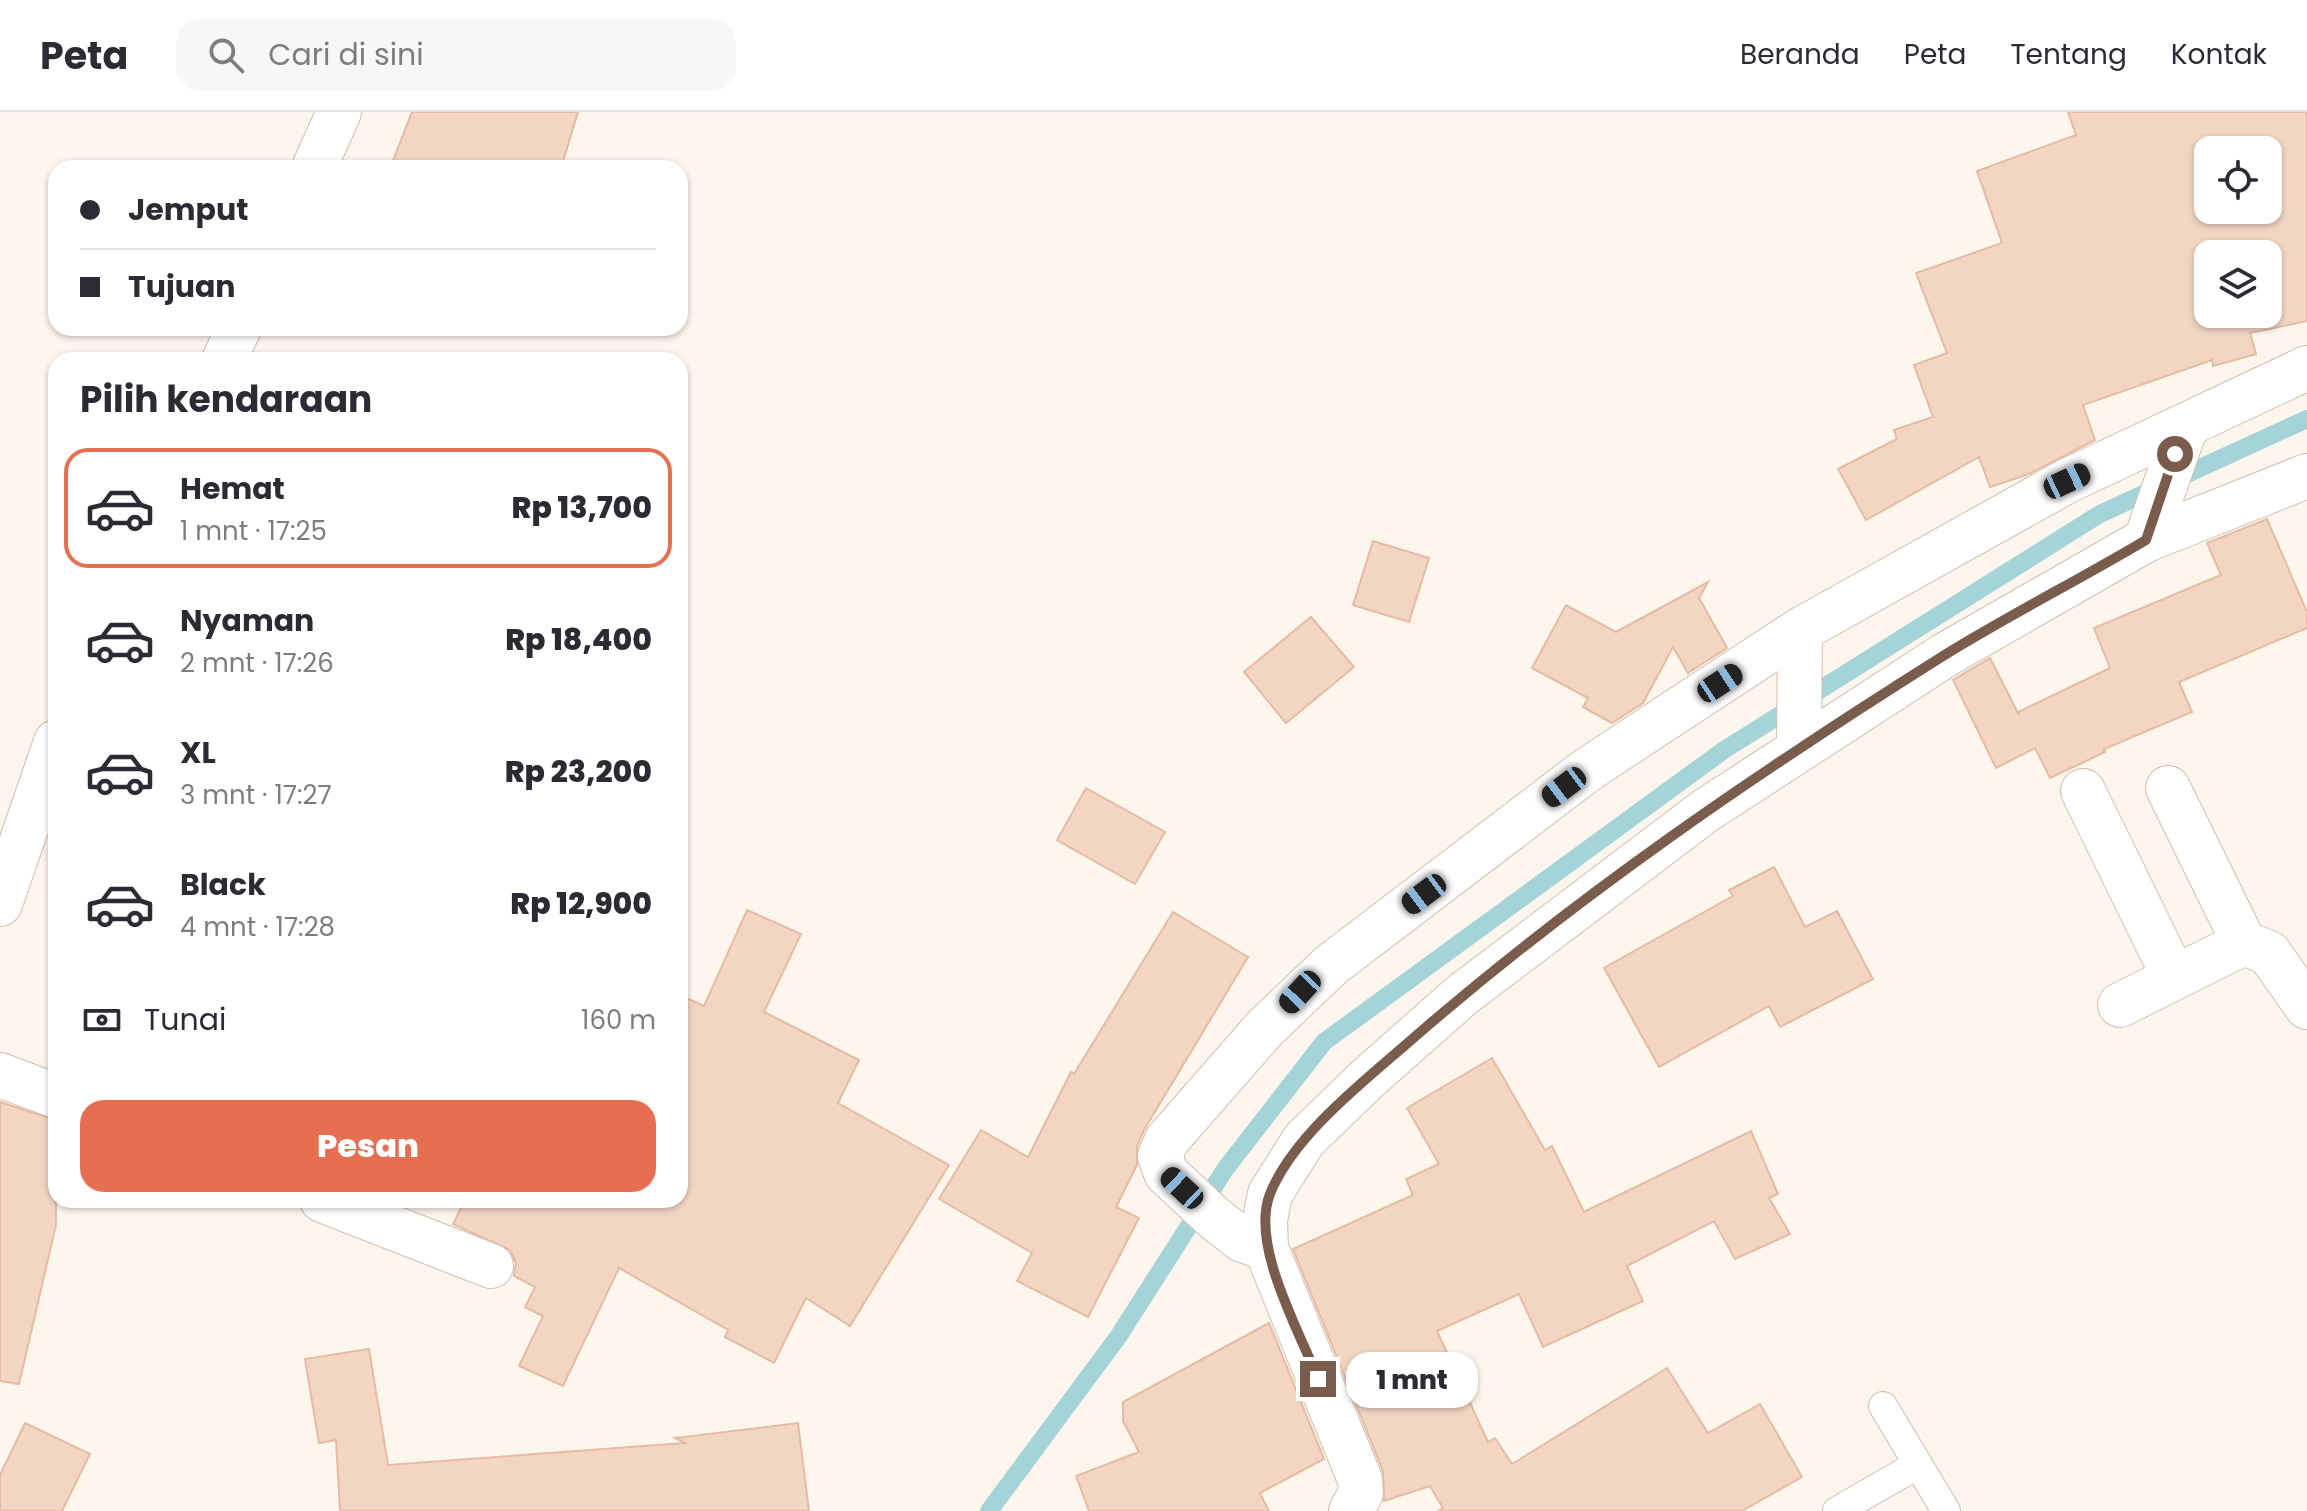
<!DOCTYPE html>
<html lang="id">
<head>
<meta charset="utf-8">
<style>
	:root { --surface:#fff; --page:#f7f7f7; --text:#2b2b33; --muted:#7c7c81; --line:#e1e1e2; --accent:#e76f51 }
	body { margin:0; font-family:Poppins,sans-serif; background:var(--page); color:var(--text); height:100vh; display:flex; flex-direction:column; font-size:30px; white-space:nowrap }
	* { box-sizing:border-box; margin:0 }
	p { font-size:26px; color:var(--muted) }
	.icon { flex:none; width:44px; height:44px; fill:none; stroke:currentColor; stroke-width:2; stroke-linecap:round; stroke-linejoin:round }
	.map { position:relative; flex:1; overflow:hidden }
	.sheet { position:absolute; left:48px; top:240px; width:640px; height:856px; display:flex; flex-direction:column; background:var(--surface); border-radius:24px; box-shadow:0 2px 6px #0004 }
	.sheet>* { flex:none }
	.top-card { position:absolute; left:48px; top:48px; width:640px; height:176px; border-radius:24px; box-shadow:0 2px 6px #0004; display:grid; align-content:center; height:176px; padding:0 32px; background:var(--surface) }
	.tools { position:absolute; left:2194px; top:24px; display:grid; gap:16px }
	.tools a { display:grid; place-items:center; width:88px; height:88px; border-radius:16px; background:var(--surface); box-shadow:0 2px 6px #0004; font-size:40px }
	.end { position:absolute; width:36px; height:36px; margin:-18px; border:10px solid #7a5c4d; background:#fff; box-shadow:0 0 0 4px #fff }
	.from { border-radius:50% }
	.bubble { position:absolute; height:56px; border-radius:24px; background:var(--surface); box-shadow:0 2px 6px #0004; font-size:26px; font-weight:800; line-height:56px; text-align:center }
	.car { position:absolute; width:24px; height:48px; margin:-24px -12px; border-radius:10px; box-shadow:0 0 6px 2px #0007; background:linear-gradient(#222 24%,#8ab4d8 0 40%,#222 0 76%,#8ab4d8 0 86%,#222 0) }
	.top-card b { display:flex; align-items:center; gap:28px; height:76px; font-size:30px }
	.top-card b+b { border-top:2px solid var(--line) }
	.top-card i { width:20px; height:20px; background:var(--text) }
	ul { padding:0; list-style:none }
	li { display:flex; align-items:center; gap:24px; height:120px; margin:0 16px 12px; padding:0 16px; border:4px solid transparent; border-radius:24px }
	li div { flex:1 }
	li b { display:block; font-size:30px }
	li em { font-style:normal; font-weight:800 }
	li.selected { border-color:var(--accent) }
	li>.icon { width:72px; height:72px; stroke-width:1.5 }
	h2 { padding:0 32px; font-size:36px; line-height:96px }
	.pay { display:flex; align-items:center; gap:20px; height:88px; padding:0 32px; font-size:30px }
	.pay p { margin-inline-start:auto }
	.button { display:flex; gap:16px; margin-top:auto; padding:16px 32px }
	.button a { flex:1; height:92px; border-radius:24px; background:var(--accent); color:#fff; font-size:32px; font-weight:800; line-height:92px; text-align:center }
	header { display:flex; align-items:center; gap:48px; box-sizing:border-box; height:112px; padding:0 40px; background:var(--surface); border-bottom:2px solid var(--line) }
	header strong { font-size:38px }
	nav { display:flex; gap:44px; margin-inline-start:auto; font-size:28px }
	.search { width:560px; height:72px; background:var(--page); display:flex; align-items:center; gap:20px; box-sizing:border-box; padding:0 28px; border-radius:24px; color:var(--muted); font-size:30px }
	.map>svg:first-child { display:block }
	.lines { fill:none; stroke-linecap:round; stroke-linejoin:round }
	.stream { stroke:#a5d3da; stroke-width:18 }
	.building { fill:#f3d5c3; stroke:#e6bba3; stroke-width:2; fill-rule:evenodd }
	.lane-casing { stroke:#d1beb0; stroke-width:30 }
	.street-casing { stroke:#d1beb0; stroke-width:46 }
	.lane { stroke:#fff; stroke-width:28 }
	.street { stroke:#fff; stroke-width:44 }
	.route { stroke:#7a5c4d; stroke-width:10 }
</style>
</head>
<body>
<header>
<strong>Peta</strong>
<div class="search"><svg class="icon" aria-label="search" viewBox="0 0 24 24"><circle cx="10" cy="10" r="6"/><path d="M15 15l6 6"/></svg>Cari di sini</div>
<nav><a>Beranda</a><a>Peta</a><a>Tentang</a><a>Kontak</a></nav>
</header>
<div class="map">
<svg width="2307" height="1399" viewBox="0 0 2307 1399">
	<rect width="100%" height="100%" fill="#fdf6ec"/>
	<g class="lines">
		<polyline class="stream" points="989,1399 1118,1225 1226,1056 1324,930 1724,638 2100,402 2307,307"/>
	</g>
	<g class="building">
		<polygon points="412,0 578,0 561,56 390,56"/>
		<path d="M2068,0H2307V209L2250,221L2256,242L2213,254L2212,248L2083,293L2095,328L2029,362L1990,375L1979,345L1866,408L1838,357L1897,327L1894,318L1933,305L1914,253L1947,241L1916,161L2002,131L1977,59L2076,23ZM2208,38H2268V98H2208ZM2208,142H2268V202H2208Z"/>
		<polygon points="2267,407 2307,500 2307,516 2179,570 2192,600 2104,637 2105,640 2050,666 2035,636 1996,656 1953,568 1990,546 2019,603 2018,600 2110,556 2094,516 2221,463 2207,431"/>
		<polygon points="1373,429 1429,446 1409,510 1353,493"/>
		<polygon points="1708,470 1699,486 1727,536 1688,561 1673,535 1643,591 1612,611 1583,595 1588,586 1532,556 1566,493 1616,520"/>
		<polygon points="1311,505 1354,555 1286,611 1244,560"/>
		<polygon points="1086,676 1165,720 1135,772 1057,728"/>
		<polygon points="1774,755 1805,815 1837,799 1873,867 1780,915 1769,894 1659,955 1604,856 1733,784 1729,778"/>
		<polygon points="747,798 801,822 764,900 859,948 838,991 949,1053 850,1214 806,1186 774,1251 725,1225 728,1218 619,1156 563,1274 519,1254 543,1204 525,1195 535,1175 514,1164 516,1151 510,1138 453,1112 465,1088 680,1088 680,883 704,894"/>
		<polygon points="1173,800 1248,845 1144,1018 1137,1035 1137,1053 1116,1095 1139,1106 1088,1205 1017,1169 1032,1141 939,1087 981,1018 1028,1045 1071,960 1074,962"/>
		<polygon points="1492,946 1545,1038 1552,1034 1584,1100 1751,1019 1778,1082 1769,1086 1790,1122 1735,1147 1714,1109 1627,1154 1643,1189 1543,1235 1519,1182 1437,1219 1488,1330 1495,1326 1512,1352 1667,1256 1708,1321 1760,1292 1802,1365 1742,1399 1438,1399 1443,1396 1430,1374 1384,1389 1383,1359 1293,1137 1413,1083 1406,1067 1439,1052 1407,996"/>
		<polygon points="0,990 56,1008 56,1113 19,1272 0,1269"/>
		<polygon points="1269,1211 1324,1347 1260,1381 1269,1399 1089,1399 1076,1364 1139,1340 1123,1309 1123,1290"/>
		<polygon points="369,1237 388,1353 685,1331 675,1326 798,1311 809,1399 340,1399 336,1328 319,1331 305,1247"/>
		<polygon points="25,1311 90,1342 62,1399 0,1399 0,1363"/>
	</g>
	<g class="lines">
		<g class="lane-casing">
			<g id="lane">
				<polyline points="1883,1294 1946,1399"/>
				<polyline points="1837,1399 1917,1353"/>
			</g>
		</g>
		<g class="street-casing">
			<g id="street">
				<polyline points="314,56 339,0"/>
				<polyline points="224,248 239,216"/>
				<polyline points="2146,428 2186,314"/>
				<polyline points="1799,637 1800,518 2067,369 2307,256"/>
				<polyline points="2168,676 2244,831"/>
				<polyline points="2083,679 2174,865"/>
				<polyline points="0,792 56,630"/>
				<polyline points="2120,893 2244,831 2269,841 2307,895"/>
				<polyline points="0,963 56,984"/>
				<polyline points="322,1088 491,1154"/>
				<polyline points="1266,1136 1242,1128 1213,1105 1166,1061 1160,1044 1167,1028 1265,916 1331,853 1587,658 1800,518"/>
				<polyline points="1351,1399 1361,1381 1360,1368 1266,1136 1265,1108 1270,1082 1304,1028 1367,967 1462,883 1705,699 1945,543 2146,428 2307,364"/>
			</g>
		</g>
		<use href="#lane" class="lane"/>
		<use href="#street" class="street"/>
	</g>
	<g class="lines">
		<path class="route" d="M1318,1267C1299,1218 1250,1133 1270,1082C1293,1024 1363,970 1410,929C1575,785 1757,661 1943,544C2009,503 2079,468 2146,428L2175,342"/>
	</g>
</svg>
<div class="tools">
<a><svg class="icon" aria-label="locate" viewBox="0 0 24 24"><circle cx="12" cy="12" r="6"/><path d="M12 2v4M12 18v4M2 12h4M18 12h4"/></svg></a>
<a><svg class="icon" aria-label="layers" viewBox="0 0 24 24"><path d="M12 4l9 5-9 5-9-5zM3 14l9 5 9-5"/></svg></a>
</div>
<i class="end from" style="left:2175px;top:342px"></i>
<i class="end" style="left:1318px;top:1267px"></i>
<div class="bubble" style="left:1346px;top:1240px;width:132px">1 mnt</div>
<i class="car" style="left:2067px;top:369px;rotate:65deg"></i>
<i class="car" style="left:1720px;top:571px;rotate:57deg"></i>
<i class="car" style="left:1564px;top:675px;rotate:233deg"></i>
<i class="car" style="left:1424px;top:782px;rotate:233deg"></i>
<i class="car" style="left:1300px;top:880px;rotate:223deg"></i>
<i class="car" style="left:1182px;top:1076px;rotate:313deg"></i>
<div class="top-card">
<b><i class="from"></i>Jemput</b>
<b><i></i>Tujuan</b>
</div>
<section class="sheet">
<h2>Pilih kendaraan</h2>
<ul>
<li class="selected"><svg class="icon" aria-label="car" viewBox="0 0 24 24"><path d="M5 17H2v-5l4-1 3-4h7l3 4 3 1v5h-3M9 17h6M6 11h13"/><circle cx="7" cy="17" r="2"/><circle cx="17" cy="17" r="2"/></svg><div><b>Hemat</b><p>1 mnt · 17:25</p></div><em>Rp 13,700</em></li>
<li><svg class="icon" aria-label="car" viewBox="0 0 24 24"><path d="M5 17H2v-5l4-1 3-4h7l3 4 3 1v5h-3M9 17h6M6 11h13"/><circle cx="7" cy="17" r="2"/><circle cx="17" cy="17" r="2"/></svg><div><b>Nyaman</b><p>2 mnt · 17:26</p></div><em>Rp 18,400</em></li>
<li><svg class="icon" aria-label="car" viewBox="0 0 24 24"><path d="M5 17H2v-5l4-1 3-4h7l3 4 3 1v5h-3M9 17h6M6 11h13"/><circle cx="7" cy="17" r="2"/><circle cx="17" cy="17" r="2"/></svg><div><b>XL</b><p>3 mnt · 17:27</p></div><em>Rp 23,200</em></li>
<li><svg class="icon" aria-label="car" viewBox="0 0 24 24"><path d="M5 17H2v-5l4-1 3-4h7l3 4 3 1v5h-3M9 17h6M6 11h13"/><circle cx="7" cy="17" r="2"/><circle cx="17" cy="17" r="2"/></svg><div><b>Black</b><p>4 mnt · 17:28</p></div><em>Rp 12,900</em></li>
</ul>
<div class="pay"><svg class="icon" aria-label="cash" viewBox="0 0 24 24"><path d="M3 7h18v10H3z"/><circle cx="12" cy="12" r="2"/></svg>Tunai<p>160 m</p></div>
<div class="button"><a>Pesan</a></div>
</section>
</div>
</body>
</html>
